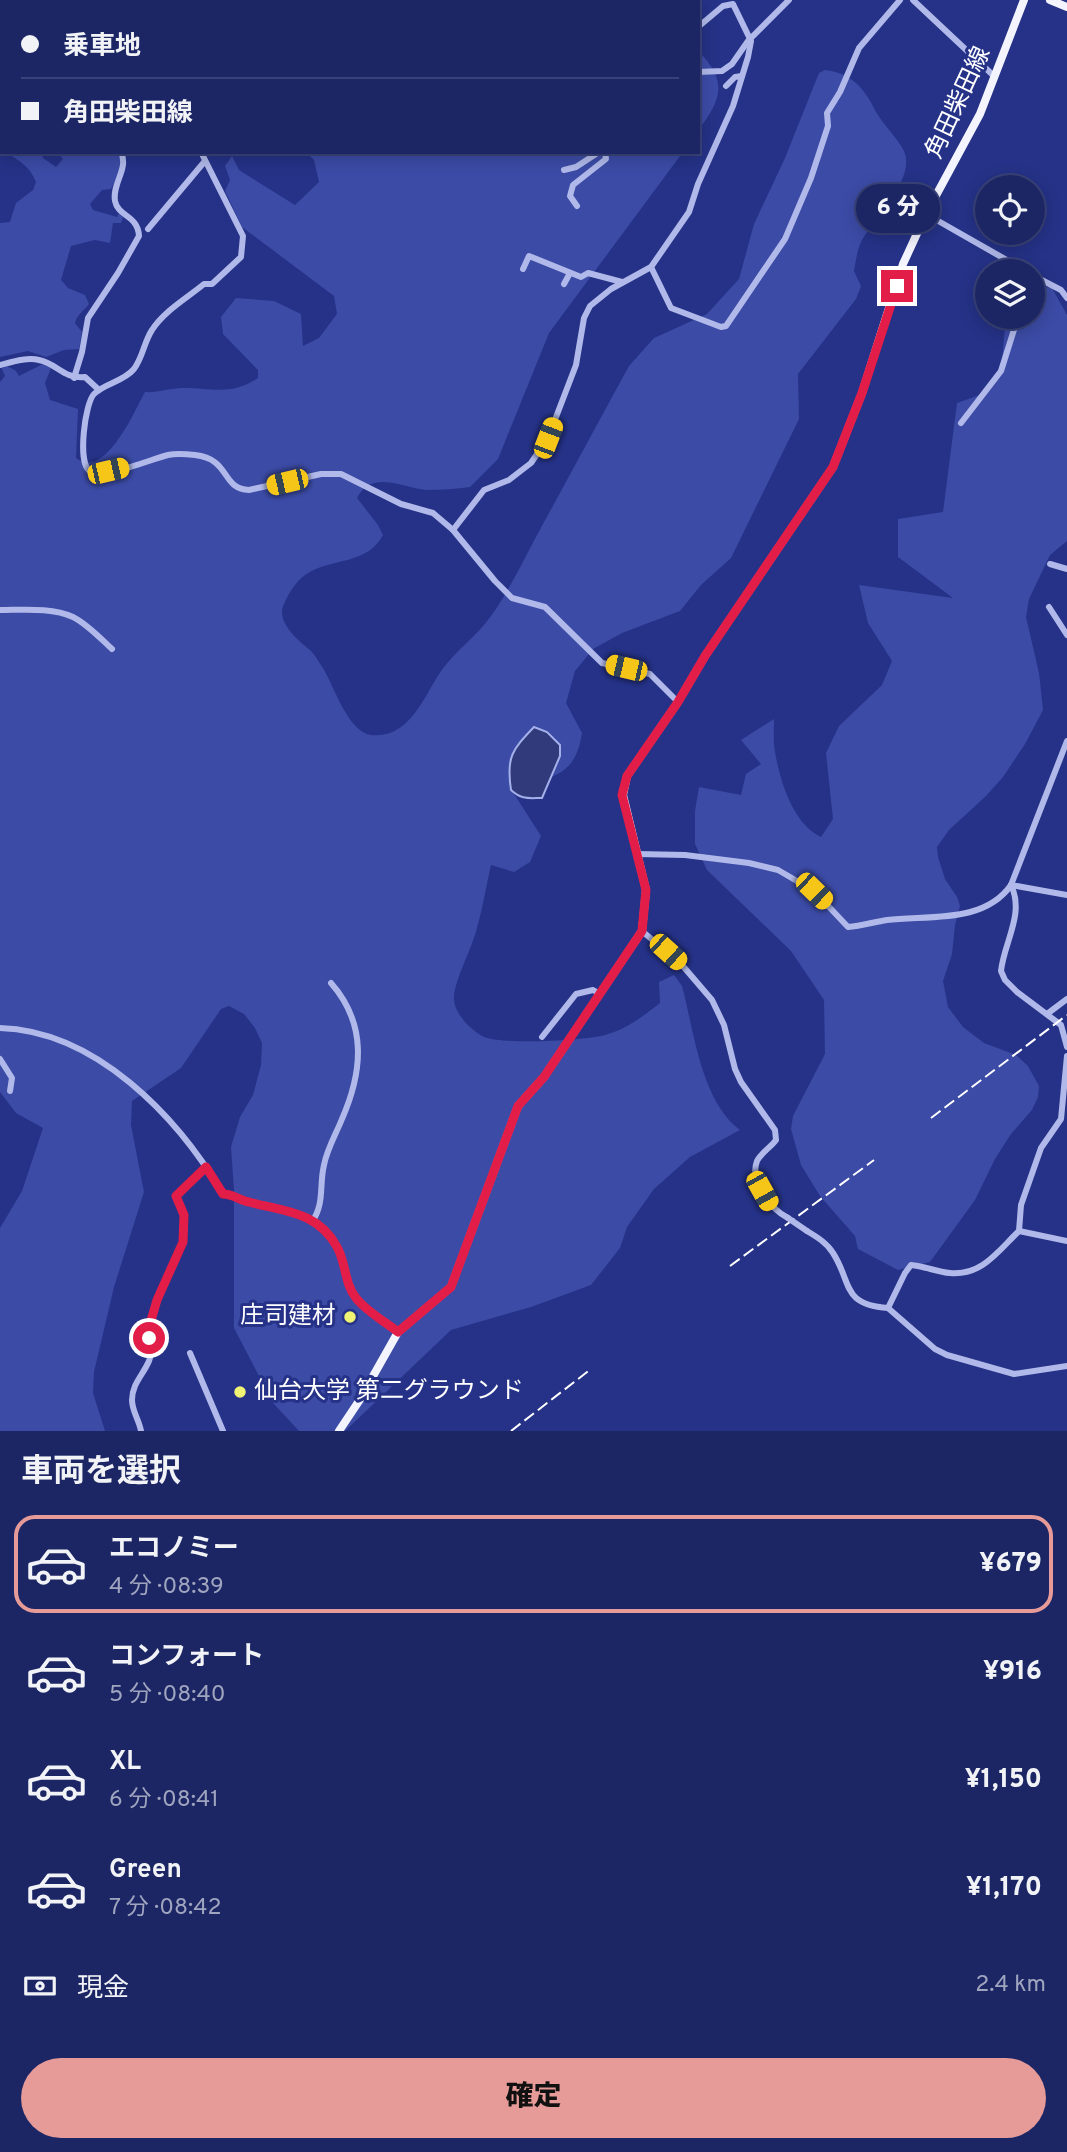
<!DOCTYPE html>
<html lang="ja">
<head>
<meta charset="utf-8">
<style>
	:root { --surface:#1c2665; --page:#29326e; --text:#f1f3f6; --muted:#a0a5bf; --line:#3a4379; --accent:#e69b98 }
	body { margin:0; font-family:Overpass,"Noto Sans JP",sans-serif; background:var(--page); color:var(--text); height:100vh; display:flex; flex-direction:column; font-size:26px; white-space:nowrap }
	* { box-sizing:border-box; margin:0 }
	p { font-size:23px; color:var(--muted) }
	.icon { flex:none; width:38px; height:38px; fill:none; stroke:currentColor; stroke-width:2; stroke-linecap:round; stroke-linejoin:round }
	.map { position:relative; height:1431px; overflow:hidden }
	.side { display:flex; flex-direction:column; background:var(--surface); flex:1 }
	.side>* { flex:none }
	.guide { position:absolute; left:0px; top:0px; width:700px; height:154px; box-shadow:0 4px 18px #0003,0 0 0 2px var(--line); display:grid; align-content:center; height:154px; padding:0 21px; background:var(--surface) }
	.fabs { position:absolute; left:975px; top:175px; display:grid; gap:14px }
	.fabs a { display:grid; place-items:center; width:70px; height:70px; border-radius:50%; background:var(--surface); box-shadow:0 4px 18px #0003,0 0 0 2px var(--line); font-size:35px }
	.end { position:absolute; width:32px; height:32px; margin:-16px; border:9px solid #e11d48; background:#fff; box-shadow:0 0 0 4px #fff }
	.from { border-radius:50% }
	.bubble { position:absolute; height:49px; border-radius:24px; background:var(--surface); box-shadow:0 4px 18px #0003,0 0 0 2px var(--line); font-size:23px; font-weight:800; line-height:49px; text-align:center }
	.car { position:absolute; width:21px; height:42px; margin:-21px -10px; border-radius:9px; box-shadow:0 0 5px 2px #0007; background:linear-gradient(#f5c518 24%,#345 0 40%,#f5c518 0 76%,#345 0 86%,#f5c518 0) }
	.guide b { display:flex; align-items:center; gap:24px; height:66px; font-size:26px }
	.guide b+b { border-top:2px solid var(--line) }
	.guide i { width:18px; height:18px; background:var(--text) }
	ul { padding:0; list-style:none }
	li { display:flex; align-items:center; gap:21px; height:98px; margin:0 14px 10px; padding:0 7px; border:4px solid transparent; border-radius:21px }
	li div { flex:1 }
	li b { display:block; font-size:26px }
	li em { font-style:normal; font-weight:800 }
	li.on { border-color:var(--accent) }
	li>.icon { width:63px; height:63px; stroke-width:1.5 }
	h2 { padding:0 21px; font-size:32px; line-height:84px }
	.pay { display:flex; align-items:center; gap:18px; height:77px; padding:0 21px; font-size:26px }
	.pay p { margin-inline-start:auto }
	.cta { display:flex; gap:14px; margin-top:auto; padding:14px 21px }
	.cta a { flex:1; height:80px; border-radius:42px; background:var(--accent); color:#111; font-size:28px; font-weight:800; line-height:80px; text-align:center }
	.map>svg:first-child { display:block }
	.green { fill:#3c4ba6 }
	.water { fill:#313a7a; stroke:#a4b0ea; stroke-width:2 }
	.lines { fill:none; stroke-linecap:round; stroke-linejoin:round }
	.river { stroke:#313a7a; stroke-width:9 }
	.minor { stroke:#b0b9e9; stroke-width:6 }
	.major { stroke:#f3f4fe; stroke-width:8 }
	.highway { stroke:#fff; stroke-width:10 }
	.rail { stroke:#fff; stroke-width:2; stroke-dasharray:12 5; stroke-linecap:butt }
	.minor-bridge { stroke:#b0b9e9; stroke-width:6 }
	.route { stroke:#e11d48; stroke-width:9 }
	.poi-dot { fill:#f1f374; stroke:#253287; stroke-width:2.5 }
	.labels { text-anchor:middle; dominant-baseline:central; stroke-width:6; stroke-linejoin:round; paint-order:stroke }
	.street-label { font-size:24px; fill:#fff; stroke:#253287 }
	.poi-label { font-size:24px; fill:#fff; stroke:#253287; text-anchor:end }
</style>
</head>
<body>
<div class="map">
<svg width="1067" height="1431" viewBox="0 0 1067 1431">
	<rect width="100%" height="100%" fill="#253287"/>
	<g class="green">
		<polygon points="419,0 615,0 418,2"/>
		<path d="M698,51C728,80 722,100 698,130Z"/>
		<path d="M825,70C852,73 865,89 876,112C884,126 897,137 904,151C916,179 875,217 862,240C857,249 856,261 854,271L861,286L856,299L798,374L799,419L731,558L701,585L680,611L622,633L593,649L575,671L566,703L582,733C575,780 548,778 509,786L541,836L530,862L514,872L491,865C486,886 483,907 477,928C473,946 453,983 454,999C454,1014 474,1034 487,1038C508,1044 584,1041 605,1035C627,1029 642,1017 660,1003L659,982L674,975L682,986C694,1031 701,1101 740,1130L690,1157L654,1189L627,1227L620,1248L591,1285L531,1307L451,1330L345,1431H299L273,1403L234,1328V1191L231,1147L240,1117L253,1095L261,1065L262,1043L255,1028L244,1014L229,1006L221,1009L181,1068L132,1101L131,1125L144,1192L114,1287L94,1372L93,1393L105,1431H0V1228L22,1191L43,1128L16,1113L0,1092V382L5,376L1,367L5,365L16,371L19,376L43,364L51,368L45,383L50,400L78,409L76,458C105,481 135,410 145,392C158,393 170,388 183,388C213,388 231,396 258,378V370L223,334L221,317L236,298L274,301L301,314L303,346L319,338L337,314L334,296L242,227L225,191L230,180L225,166L232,156L239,170L295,205L319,182L314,160L306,152H683L549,333L498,459L470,487C456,489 441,490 427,490C402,488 372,469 357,498L378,525L383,535C368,564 335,558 310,572C298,578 289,592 284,604C275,622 299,641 311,651C316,656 319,663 323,668C334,686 348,732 371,735C410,739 424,696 441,671C455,651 477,636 491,616C511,588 526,555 543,524C572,471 600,419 629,366L654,338L707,314L739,279L754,224L785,158L819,73Z"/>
		<path d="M6,152H41L43,158L56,167L63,159L57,152H118C124,166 118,176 111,189L102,190L90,204L93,210L117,217L119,213L124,214L121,223H113L110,243L95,240L71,246L61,280L68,288L85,295L89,304C84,311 77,314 75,323L82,332L79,349L64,350L46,357L28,351L0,357V223L10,222L16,203L33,190L36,182C29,165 20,162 6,152Z"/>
		<path d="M1033,285L1052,288L1067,315V541L1050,555L1029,599L1026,617L1039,673L1043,710L1025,744L1003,777L986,796L949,830L937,847L938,857L945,879L957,897L960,906L955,925L952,954L943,981L948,1007L963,1027L984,1043L1016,1055L1028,1066L1039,1086L1038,1097L1032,1110L1011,1134L995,1159L975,1200L930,1262L898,1270L858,1249L855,1236L820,1196L801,1165L791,1129L793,1116L825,1054L824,1000L791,951L707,870L695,844V811L699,787L741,795L746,774L761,764L741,740L774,719C774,729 773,742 775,752C780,781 793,824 821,837L833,819L826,753L839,726L882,685L892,661L868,623L859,585L953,598L898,557V519L943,512L957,403L988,392L1001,371L1006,317H1032Z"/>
	</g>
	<path class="water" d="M534,727L547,732L560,745V756L542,798C528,798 522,800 511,790C506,757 512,750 534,727Z"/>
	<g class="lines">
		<g class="river">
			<polyline points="97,2 99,0"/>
			<polyline points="0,92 2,91"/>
		</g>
		<g class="minor">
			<polyline points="913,0 995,77"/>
			<polyline points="649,2 650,0"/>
			<polyline points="698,72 722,71 732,64 748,41 789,0"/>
			<polyline points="726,86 735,77 742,76"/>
			<path d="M201,152L243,236L241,257L212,284H204C187,298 164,311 152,330C144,342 143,357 134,369C123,382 105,383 94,394C85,403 77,464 90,471C106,479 151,459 168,455C177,453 186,454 195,455C231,459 221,489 249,490L321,474H341L401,504L433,513L453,530"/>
			<polyline points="564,170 576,167 599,152"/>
			<polyline points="577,206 570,196 573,185 606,159 605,152"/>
			<polyline points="926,214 1026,271"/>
			<polyline points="148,229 205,161"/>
			<polyline points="651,267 671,308 721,327 726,326 785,239 811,178 828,126 827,113 840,92 859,48 900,0"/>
			<polyline points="523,269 529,256 581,277 588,273 622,282"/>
			<polyline points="1032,275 1061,290 1067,298"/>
			<polyline points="564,284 570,273"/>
			<polyline points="1032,289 1040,279"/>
			<path d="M0,365C12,362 27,357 39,360C58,364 63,379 85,377L99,390"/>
			<path d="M74,378L82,352L88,318L118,273L139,236C138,215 118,217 115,201C112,183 129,169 121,152"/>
			<polyline points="961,423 1001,371 1018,317"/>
			<polyline points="1050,564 1067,569"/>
			<polyline points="1049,607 1067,635"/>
			<path d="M0,610C22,610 52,607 73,617C87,624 100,638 112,649"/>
			<polyline points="678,702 650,674 602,663 545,607 512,598 495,581 453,530 484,490 509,480 531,463 548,438 576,365 584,318 590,306 611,289 651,267 689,212 698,184 733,106 748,57 751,41 733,4 723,6 698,27"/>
			<path d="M637,854L685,855L749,863L778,870L814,891L848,927C861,926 874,922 887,920C928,915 984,924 1011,885L1067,741"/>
			<path d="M1011,885C1025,914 1004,942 1001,971L1005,980L1017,992L1061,1025L1067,1047"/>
			<polyline points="1011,885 1067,895"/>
			<path d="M642,931L682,965L712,1000L724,1025L735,1069L741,1082L775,1130L776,1140C771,1147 761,1153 757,1161C749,1182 771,1209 788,1218"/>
			<polyline points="1047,1014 1067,999"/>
			<path d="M0,1028C96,1031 177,1116 223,1194C234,1194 239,1200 249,1202C284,1211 319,1212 338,1248C347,1265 346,1284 357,1300L398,1332"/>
			<polyline points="542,1037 576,994 593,990 600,994"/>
			<polyline points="0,1059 12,1078 10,1091"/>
			<path d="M312,1222C325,1203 319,1185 324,1165C327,1149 336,1134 342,1119C363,1071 367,1024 331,983"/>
			<path d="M807,1231C817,1237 827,1243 833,1253C852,1282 841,1305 888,1308L935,1349L947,1355L1014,1374L1067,1366"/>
			<polyline points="1019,1231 1067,1241"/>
			<path d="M888,1308L905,1273L911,1265C924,1266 937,1272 950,1273C982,1276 998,1251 1019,1231L1021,1205L1041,1148L1061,1119L1067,1056"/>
			<polyline points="190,1353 223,1431"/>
			<path d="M141,1431C139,1420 132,1411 132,1400C132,1384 143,1375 149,1361C154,1349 148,1332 151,1318C159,1287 190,1248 184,1216C183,1209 179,1202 176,1196L206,1167"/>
		</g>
		<g class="major">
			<polyline points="1050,0 1067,7"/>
			<polyline points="339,1431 359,1401 398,1332 451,1287 518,1106 544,1077 642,931 646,890 623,795 627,776 678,702 705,656 833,467 862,393 903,264 926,214 980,114 1024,0"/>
		</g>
		<g class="highway">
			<polyline points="122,2 123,0"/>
			<polyline points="0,113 2,112"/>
		</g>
		<g class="rail">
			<polyline points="931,1118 1067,1015"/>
			<polyline points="730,1266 874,1160"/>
			<polyline points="511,1431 591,1369"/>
		</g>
		<polyline class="minor-bridge" points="788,1218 807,1231"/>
	</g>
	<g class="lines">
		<path class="route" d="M149,1338L150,1324L157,1300L183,1242L184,1215L176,1196L206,1167L223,1194C233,1194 239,1200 249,1202C282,1211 318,1211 337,1247C346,1262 344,1283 356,1298C366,1311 384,1321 398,1332L451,1287L518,1106L544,1077L642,931L646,890L622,795L627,776L678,702L705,656L833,467L862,393L897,286"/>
	</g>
	<g class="poi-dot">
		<circle cx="350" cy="1317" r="7"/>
		<circle cx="240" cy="1392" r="7"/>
	</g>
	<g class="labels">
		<g class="street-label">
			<text transform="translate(959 103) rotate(-65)">角田柴田線</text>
		</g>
		<g class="poi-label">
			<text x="336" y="1317">庄司建材</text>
			<text x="254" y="1392" text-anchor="start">仙台大学 第二グラウンド</text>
		</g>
	</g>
</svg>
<div class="fabs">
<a><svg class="icon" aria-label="locate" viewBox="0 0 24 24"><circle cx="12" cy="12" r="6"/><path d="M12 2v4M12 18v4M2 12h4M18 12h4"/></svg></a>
<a><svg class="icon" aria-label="layers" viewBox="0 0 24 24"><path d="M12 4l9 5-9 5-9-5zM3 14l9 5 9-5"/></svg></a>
</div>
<i class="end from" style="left:149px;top:1338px"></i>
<i class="end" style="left:897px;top:286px"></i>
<div class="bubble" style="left:856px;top:184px;width:84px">6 分</div>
<i class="car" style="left:548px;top:438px;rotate:21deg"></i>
<i class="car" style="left:108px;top:471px;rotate:77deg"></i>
<i class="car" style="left:287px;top:482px;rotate:257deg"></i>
<i class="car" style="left:626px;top:668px;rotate:283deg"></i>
<i class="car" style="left:814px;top:891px;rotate:134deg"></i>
<i class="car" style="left:668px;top:952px;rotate:132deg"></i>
<i class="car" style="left:762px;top:1191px;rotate:151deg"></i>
<div class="guide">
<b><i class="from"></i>乗車地</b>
<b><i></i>角田柴田線</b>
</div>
</div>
<section class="side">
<h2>車両を選択</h2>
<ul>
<li class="on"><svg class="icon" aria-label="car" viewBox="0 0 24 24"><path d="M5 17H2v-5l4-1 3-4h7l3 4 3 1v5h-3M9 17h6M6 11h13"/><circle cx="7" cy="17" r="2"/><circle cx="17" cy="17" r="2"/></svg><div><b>エコノミー</b><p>4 分 · 08:39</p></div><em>¥679</em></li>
<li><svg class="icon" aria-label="car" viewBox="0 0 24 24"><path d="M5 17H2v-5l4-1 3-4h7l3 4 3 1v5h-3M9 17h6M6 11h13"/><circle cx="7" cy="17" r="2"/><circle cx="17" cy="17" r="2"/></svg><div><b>コンフォート</b><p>5 分 · 08:40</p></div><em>¥916</em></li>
<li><svg class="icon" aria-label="car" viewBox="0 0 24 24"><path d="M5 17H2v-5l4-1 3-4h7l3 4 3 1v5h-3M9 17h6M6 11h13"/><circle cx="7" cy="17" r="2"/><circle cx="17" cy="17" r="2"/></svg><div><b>XL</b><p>6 分 · 08:41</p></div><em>¥1,150</em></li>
<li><svg class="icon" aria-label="car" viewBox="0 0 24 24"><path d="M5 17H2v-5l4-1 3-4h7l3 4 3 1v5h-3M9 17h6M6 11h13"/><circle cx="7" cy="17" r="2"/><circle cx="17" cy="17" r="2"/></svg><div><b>Green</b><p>7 分 · 08:42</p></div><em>¥1,170</em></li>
</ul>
<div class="pay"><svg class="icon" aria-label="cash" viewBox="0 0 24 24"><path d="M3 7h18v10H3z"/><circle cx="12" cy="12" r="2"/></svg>現金<p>2.4 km</p></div>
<div class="cta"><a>確定</a></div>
</section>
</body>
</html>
